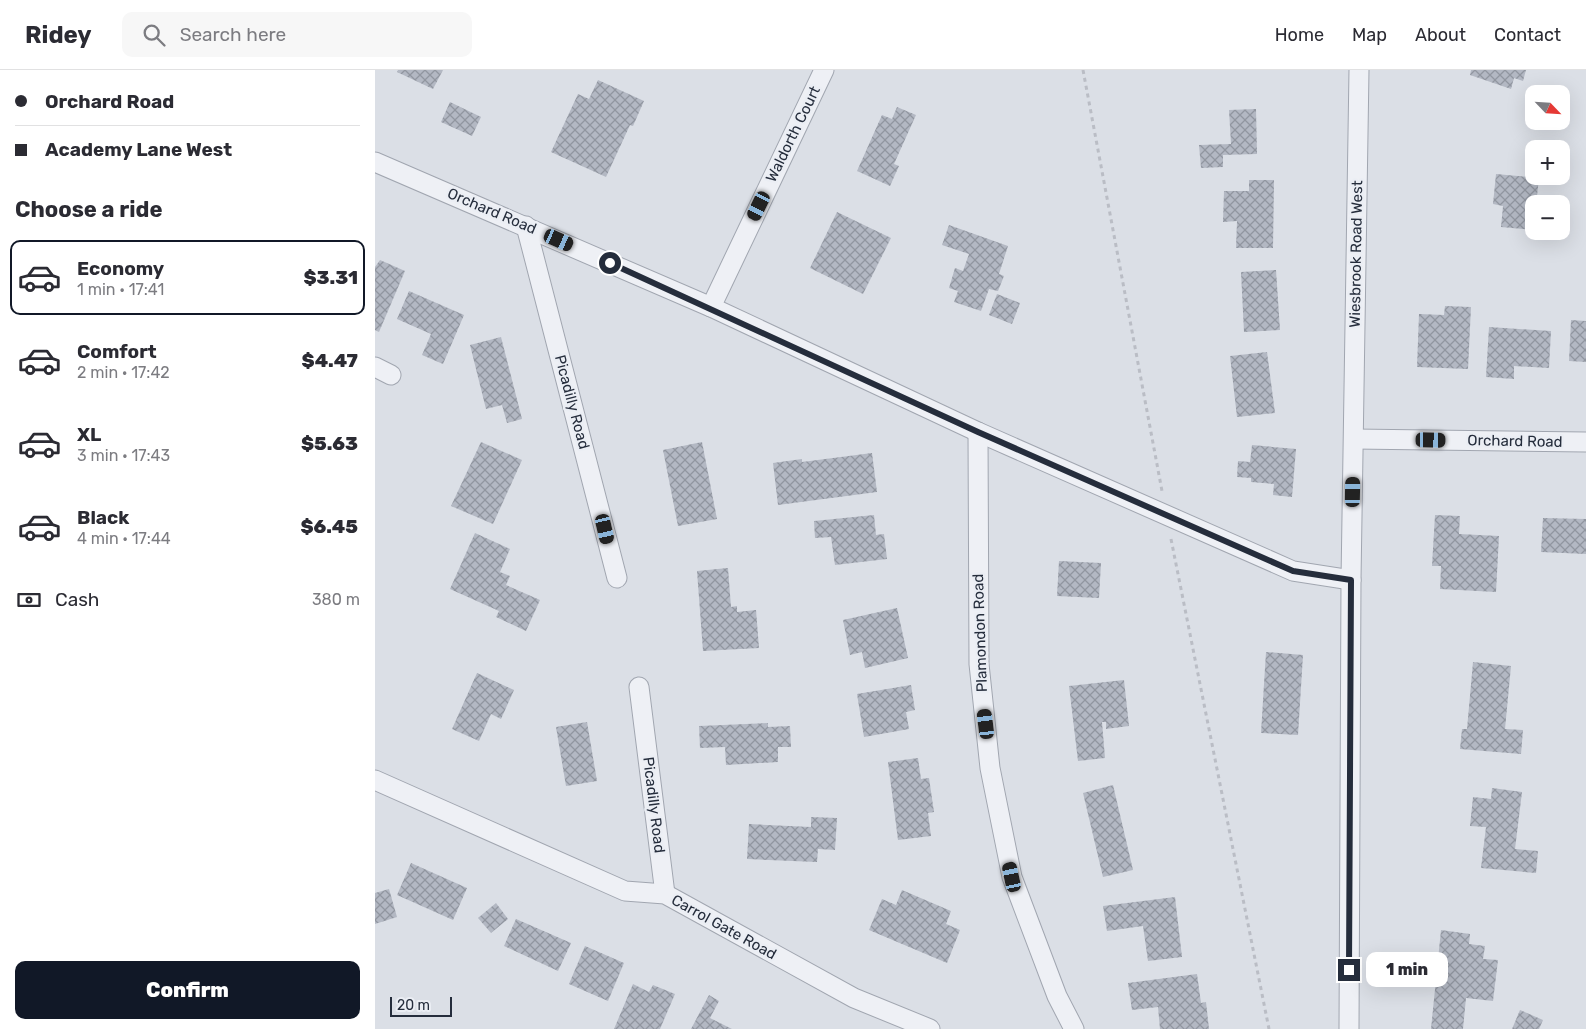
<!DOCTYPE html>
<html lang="en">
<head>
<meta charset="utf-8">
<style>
	:root { --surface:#fff; --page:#f7f7f7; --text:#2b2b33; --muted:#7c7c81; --line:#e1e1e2; --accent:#111827 }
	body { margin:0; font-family:Rubik,sans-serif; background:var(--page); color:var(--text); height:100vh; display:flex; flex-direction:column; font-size:19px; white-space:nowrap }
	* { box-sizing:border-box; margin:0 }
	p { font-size:16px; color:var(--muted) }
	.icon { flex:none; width:28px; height:28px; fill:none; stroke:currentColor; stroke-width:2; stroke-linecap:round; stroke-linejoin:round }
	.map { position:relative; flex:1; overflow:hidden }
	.sheet { display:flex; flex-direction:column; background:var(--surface); width:375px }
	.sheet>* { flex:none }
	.hud { display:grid; align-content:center; height:110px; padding:0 15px; background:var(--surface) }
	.needle { width:32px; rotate:115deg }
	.controls { position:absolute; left:1150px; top:15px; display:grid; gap:10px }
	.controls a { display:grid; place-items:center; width:45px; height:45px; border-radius:10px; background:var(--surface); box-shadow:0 5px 20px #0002; font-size:25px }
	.scale { position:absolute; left:15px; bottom:12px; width:62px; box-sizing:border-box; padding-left:5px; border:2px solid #252d3c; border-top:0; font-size:14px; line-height:18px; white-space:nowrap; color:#252d3c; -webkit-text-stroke:4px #ebeef4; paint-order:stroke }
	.end { position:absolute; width:22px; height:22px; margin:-11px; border:6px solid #252d3c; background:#fff; box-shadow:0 0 0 2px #fff }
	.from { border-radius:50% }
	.bubble { position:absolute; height:35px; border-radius:10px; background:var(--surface); box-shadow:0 5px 20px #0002; font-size:16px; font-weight:800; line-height:35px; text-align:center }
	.car { position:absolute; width:15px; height:30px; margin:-15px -8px; border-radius:6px; box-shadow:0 0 4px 1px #0007; background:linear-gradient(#222 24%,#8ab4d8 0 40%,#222 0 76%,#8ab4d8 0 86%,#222 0) }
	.hud b { display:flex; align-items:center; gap:18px; height:48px; font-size:19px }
	.hud b+b { border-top:1px solid var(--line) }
	.hud i { width:12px; height:12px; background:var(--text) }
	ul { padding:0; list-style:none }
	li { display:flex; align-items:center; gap:15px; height:75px; margin:0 10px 8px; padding:0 5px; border:2px solid transparent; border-radius:10px }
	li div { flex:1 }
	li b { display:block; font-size:19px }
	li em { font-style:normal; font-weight:800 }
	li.current { border-color:var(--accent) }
	li>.icon { width:45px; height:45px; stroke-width:1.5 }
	h2 { padding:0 15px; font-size:22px; line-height:60px }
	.pay { display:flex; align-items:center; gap:12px; height:55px; padding:0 15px; font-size:19px }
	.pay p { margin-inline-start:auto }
	.primary-button { display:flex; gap:10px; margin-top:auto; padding:10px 15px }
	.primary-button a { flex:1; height:58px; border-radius:10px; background:var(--accent); color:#fff; font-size:20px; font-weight:800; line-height:58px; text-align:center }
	header { display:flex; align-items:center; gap:30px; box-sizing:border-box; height:70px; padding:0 25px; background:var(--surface); border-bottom:1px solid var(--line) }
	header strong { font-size:24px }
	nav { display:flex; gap:28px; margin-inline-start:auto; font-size:18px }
	.search { width:350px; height:45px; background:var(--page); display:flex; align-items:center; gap:12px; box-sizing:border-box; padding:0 18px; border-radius:10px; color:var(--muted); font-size:19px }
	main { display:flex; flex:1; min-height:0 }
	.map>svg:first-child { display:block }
	.building { fill:url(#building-cross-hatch) }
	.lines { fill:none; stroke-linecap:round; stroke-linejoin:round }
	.minor-casing { stroke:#a1a6b0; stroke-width:21 }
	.path { stroke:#babdc5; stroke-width:3; stroke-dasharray:4 4; stroke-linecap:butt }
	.minor { stroke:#eef0f5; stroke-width:19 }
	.route { stroke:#252d3c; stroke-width:6 }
	.labels { text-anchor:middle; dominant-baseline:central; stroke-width:5; stroke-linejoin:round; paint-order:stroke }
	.street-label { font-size:15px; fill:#252d3c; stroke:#ebeef4 }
</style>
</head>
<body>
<header>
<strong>Ridey</strong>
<div class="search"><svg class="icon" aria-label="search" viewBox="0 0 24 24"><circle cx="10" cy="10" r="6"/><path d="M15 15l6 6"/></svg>Search here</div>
<nav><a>Home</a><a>Map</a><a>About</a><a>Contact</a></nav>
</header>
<main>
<section class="sheet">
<div class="hud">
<b><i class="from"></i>Orchard Road</b>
<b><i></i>Academy Lane West</b>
</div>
<h2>Choose a ride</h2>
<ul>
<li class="current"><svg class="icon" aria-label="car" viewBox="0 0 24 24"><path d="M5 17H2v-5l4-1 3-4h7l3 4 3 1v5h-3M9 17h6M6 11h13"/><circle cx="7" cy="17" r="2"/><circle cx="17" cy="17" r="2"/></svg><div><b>Economy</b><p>1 min · 17:41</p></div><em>$3.31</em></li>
<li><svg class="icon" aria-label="car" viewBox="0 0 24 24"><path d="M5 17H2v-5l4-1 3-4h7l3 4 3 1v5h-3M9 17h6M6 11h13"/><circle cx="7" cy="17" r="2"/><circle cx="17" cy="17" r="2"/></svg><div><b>Comfort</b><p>2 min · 17:42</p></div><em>$4.47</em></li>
<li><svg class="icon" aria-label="car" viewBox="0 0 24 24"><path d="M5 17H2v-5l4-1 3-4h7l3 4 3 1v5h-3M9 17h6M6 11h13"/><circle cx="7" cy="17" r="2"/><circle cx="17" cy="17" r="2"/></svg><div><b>XL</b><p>3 min · 17:43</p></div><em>$5.63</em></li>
<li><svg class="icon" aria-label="car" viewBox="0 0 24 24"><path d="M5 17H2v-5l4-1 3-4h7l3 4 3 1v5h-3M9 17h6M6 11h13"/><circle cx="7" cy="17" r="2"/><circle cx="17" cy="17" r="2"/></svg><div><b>Black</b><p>4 min · 17:44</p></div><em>$6.45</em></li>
</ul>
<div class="pay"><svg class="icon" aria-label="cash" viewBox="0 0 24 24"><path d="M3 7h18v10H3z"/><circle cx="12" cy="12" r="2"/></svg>Cash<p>380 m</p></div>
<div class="primary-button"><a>Confirm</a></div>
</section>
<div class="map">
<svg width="1211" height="959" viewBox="0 0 1211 959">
	<defs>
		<pattern id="building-cross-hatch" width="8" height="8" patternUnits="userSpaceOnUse" patternTransform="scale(1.25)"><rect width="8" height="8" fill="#b3b8c3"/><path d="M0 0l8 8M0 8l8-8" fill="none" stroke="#9196a0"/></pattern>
	</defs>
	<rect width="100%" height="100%" fill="#dbdfe6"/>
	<g class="building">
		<polygon points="23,0 68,0 58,19 22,2"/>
		<polygon points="1096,0 1151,0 1148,11 1139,8 1136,19 1095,5"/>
		<polygon points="223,10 269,31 258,56 255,55 231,107 176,82 203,24 214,29"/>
		<polygon points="75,32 106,47 97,66 66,52"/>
		<polygon points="522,37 541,45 519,94 524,96 515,116 482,101 507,45 517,49"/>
		<polygon points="881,39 882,84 848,85 848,97 826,98 824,75 856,74 854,40"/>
		<polygon points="1121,104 1164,108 1162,126 1172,126 1171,134 1159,134 1159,160 1126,157 1128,136 1118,134"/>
		<polygon points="874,110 899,110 898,178 861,178 862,151 848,152 849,121 874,121"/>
		<polygon points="462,142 516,168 488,224 435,198"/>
		<polygon points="574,155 633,176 624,204 629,206 623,221 614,219 606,241 579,232 583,221 574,218 580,198 588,201 594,184 567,175"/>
		<polygon points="5,190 30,201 4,262 0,260 0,197"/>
		<polygon points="901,200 905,260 869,262 866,202"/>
		<polygon points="34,221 89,245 68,294 47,285 56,264 22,249"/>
		<polygon points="622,224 645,233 637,254 614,245"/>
		<polygon points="1070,236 1096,237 1093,299 1042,297 1044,244 1069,245"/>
		<polygon points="1196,250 1211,251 1211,292 1194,291"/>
		<polygon points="1114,257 1176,261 1174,298 1139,296 1139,309 1111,307"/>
		<polygon points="126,267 147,349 132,353 127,335 111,339 95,275"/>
		<polygon points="892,282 900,343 862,347 855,286"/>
		<polygon points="106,372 147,390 118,454 76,436"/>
		<polygon points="327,372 342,449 303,456 288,380"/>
		<polygon points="877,375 921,379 917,427 898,425 899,414 876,412 876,408 862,407 863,391 875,392"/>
		<polygon points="497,383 502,422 403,435 398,393 427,389 427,392"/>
		<polygon points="499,445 501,465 509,464 512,489 460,495 456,467 440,468 439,451"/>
		<polygon points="1060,445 1085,446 1084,464 1124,466 1121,522 1065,519 1066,496 1057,496"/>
		<polygon points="1168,448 1211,449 1211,484 1166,482"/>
		<polygon points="100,463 135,479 125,502 135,506 131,515 165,530 151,561 121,547 124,541 75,519"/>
		<polygon points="684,491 726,493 724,528 682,526"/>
		<polygon points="353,498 356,537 362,536 362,542 381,540 384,578 328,581 322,501"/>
		<polygon points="522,538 533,588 490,598 487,582 475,585 468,550"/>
		<polygon points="891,582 928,585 923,665 886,663"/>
		<polygon points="1098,592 1136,596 1130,659 1148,660 1146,684 1085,679 1087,659 1092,659"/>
		<polygon points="102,603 139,620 126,649 116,644 104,671 77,659"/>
		<polygon points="749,610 754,656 731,659 731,652 727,652 730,688 703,691 694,616"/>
		<polygon points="536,615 540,640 531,642 534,659 489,667 482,624"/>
		<polygon points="212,652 222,711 191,716 181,657"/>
		<polygon points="393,653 393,657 415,656 416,677 403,677 403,692 351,695 350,677 325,678 324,656"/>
		<polygon points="543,688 546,709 554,708 559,742 553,743 556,766 523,770 513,692"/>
		<polygon points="738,715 758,800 728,807 708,723"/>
		<polygon points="1117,718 1147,722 1140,779 1163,781 1161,803 1106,798 1111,757 1095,756 1098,727 1116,729"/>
		<polygon points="436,747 462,748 460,780 443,779 442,792 372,789 374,754 436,757"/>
		<polygon points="36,793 92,818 78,850 22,825"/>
		<polygon points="14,819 22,847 0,854 0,823"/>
		<polygon points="527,820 576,841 571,854 585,860 572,893 494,860 507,829 521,835"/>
		<polygon points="800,827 807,887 773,891 768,856 732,861 728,836"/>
		<polygon points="121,833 133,849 116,863 103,848"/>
		<polygon points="141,849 196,873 183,901 129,876"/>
		<polygon points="1066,860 1095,864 1094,874 1110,876 1108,889 1123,890 1118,931 1091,928 1088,959 1056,959"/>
		<polygon points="210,876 249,893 233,931 194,914"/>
		<polygon points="822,904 826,933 831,932 834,959 785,959 783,937 757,940 753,913"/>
		<polygon points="258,914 274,922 278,915 300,924 285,959 239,959"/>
		<polygon points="334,925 344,931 335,948 357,959 316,959"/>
		<polygon points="1145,940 1168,950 1164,959 1137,959"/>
	</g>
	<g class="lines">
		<g class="minor-casing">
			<g id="minor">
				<polyline points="0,92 336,237 603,362 918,501 976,510"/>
				<polyline points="151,156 242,508"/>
				<polyline points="336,237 449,0"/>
				<polyline points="0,297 16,305"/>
				<polyline points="603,362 604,594 615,698 637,807 682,926 699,959"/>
				<polyline points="979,369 1211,372"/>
				<polyline points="264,617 290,824"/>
				<polyline points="0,710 250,821 290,824 479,928 555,959"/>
				<polyline points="974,959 976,510 984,0"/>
			</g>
		</g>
		<g class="path">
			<polyline points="708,0 787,421"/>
			<polyline points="796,469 894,959"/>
		</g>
		<use href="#minor" class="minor"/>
	</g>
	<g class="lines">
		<polyline class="route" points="235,193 603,362 918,501 976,510 974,900"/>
	</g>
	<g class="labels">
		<g class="street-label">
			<text transform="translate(418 64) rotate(-64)">Waldorth Court</text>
			<text transform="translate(117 141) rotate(23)">Orchard Road</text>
			<text transform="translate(981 184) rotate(-89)">Wiesbrook Road West</text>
			<text transform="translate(197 332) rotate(75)">Picadilly Road</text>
			<text transform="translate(1140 371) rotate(1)">Orchard Road</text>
			<text transform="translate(605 563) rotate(-92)">Plamondon Road</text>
			<text transform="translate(279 735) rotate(83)">Picadilly Road</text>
			<text transform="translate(349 857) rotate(29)">Carrol Gate Road</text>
		</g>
	</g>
</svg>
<div class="controls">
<a><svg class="needle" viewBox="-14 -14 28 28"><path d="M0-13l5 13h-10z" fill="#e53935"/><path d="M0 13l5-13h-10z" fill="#7c7c81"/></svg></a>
<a>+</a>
<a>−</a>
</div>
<div class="scale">20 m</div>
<i class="end from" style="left:235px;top:193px"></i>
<i class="end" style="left:974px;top:900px"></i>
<div class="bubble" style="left:991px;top:882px;width:82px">1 min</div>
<i class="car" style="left:384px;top:136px;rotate:206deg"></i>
<i class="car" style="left:184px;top:170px;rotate:114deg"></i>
<i class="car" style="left:1056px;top:370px;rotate:91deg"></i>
<i class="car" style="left:978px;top:422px;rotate:1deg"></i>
<i class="car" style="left:230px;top:459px;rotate:167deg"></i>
<i class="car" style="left:611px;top:654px;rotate:353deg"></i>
<i class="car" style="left:637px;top:807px;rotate:348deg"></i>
</div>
</main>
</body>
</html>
